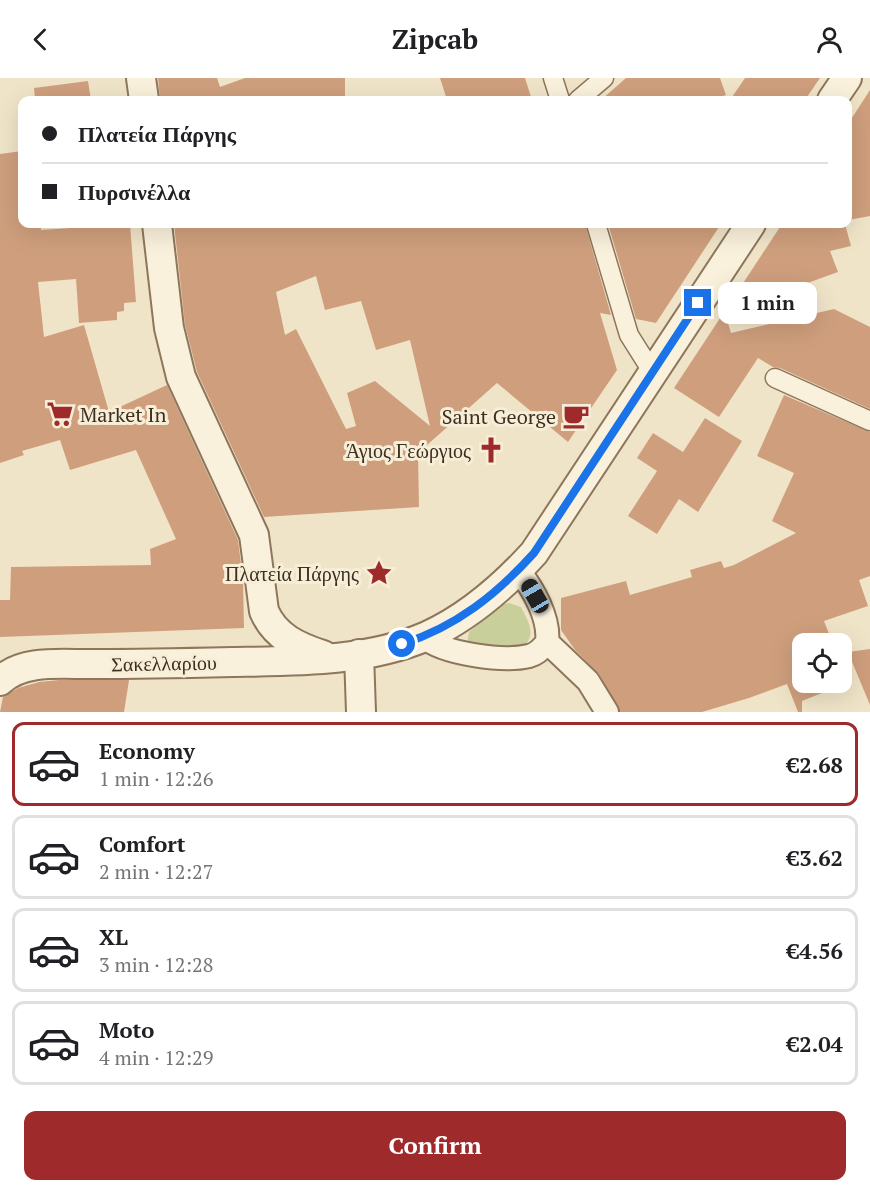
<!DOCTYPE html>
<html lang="en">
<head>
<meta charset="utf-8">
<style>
	:root { --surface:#fff; --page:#f2f2f2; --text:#202124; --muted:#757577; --line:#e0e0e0; --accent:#9e2a2b }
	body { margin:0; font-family:"PT Serif",serif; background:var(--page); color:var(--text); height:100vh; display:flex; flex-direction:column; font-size:22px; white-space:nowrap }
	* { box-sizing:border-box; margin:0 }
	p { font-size:20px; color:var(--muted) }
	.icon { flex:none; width:33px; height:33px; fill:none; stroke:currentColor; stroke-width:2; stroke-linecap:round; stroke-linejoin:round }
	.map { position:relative; height:634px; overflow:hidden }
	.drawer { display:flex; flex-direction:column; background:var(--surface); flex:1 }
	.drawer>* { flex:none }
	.guide { position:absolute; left:18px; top:18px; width:834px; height:132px; border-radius:12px; box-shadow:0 6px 24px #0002; display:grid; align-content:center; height:132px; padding:0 24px; background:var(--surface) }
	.controls { position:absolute; left:792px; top:555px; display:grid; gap:12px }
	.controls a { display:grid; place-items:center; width:60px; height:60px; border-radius:12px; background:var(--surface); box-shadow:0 6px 24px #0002; font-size:30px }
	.end { position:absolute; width:27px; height:27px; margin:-14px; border:8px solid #1a73e8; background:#fff; box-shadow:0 0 0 3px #fff }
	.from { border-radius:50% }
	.bubble { position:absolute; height:42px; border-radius:12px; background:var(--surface); box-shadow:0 6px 24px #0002; font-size:20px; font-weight:600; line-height:42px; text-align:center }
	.car { position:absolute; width:18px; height:36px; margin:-18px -9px; border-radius:8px; box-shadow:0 0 4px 2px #0007; background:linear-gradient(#222 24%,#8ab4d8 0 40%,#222 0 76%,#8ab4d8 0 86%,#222 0) }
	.guide b { display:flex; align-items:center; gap:21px; height:57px; font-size:22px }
	.guide b+b { border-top:2px solid var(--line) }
	.guide i { width:15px; height:15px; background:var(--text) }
	ul { padding:10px 0 0; list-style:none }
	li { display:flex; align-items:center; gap:18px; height:84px; margin:0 12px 9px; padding:0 12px; border:3px solid var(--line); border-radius:12px }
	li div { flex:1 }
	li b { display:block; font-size:22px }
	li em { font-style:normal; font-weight:600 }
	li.active { border-color:var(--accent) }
	li>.icon { width:54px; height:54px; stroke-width:1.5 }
	.button { display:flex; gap:12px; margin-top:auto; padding:12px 24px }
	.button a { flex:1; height:69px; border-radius:12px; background:var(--accent); color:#fff; font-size:24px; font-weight:600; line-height:69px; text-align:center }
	header { display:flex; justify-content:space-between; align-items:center; height:78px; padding:0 24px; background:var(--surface); font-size:27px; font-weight:600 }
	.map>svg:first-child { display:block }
	.green { fill:#c9cf9b }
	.building { fill:#cf9f7d; fill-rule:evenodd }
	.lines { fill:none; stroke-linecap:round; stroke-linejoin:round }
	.pedestrian-casing { stroke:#8d765c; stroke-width:21 }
	.minor-casing { stroke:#8d765c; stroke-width:26 }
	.tertiary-casing { stroke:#8d765c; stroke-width:32 }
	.pedestrian { stroke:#faf1dc; stroke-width:18 }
	.minor { stroke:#faf1dc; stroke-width:22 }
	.tertiary { stroke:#faf1dc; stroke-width:28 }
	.route { stroke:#1a73e8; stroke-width:8 }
	.labels { text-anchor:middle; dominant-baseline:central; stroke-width:6; stroke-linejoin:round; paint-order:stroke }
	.poi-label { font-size:20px; fill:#3d2e20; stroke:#f7eed8; text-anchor:end }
	.street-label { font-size:20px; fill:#3d2e20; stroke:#f7eed8 }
</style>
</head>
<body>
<header><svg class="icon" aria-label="back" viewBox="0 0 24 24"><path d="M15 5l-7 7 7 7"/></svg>Zipcab<svg class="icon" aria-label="person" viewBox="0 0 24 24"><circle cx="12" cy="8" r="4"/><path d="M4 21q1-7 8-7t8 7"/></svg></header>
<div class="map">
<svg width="870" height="634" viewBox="0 0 870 634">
	<rect width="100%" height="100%" fill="#f0e4c8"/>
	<path class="green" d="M509,525L521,529C527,541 536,554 526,566L513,570L467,566L469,554L503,526Z"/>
	<g class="building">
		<polygon points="158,0 217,0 220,9 245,0 345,0 345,22 160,22"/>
		<polygon points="440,0 525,0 532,22 447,22"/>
		<polygon points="626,0 720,0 726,17 711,22 601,22"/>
		<polygon points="745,0 820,0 805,22 730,22"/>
		<polygon points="88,3 91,22 35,22 34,10"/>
		<polygon points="870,12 870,138 848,142 848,46"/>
		<polygon points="22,73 22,146 40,146 41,152 87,149 86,146 130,146 136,224 124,225 124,233 117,234 117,242 79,245 76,201 38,204 44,259 84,247 109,334 167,307 238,462 243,502 244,550 0,559 0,522 10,522 11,489 151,487 150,471 176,461 136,372 70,392 60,362 22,373 24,377 0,385 0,76"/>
		<path d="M174,146H585L611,237L600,235L617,292L568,364L497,305L418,375L419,429L264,439L197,294L185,247ZM316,198L325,232L361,223L376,272L410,262L430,348L375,303L347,315L356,348L346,351L296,251L285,257L276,214Z"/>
		<polygon points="608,146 721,146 656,245 636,241"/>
		<polygon points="782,146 845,146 851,168 830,173 838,194 725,235 731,255 834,231 870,249 870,331 780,290 773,289 758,280 719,339 674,310"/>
		<polygon points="784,317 870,354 870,498 859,502 868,528 824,543 833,566 802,566 802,604 847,605 802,623 802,634 798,634 787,606 749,620 702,634 620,634 599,596 575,572 561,552 561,520 626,503 630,517 692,499 690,492 721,483 724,490 734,487 796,455 772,443 794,395 757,378"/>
		<polygon points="705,340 742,363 698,434 679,421 657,456 628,438 657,393 637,380 653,355 683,374"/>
		<polygon points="870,571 870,627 848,574"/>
		<polygon points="59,602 129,602 124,634 0,634 3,619 18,610 39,604"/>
	</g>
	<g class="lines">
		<g class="pedestrian-casing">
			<g id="pedestrian">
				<polyline points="553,0 560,22"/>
				<polyline points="578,22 604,0"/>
				<polyline points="596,146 629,257 653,295"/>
				<polyline points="775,300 870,343"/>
			</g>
		</g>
		<g class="minor-casing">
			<g id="minor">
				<path d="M424,559C443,576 504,584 529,578C537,576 542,571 547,564C550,540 533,511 519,493"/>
				<polyline points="547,564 588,603 607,634"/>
			</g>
		</g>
		<g class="tertiary-casing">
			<g id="tertiary">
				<polyline points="141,0 144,22"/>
				<polyline points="832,22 847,0"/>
				<path d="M157,146L169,250L181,299L254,457L264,533C275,559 298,569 323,577"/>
				<polyline points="359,576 361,634"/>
				<path d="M0,603C24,580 65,587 96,586C142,586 188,585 233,584C297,583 367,584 427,558C469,539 503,509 534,475L751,146"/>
			</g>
		</g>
		<use href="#pedestrian" class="pedestrian"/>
		<use href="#minor" class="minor"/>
		<use href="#tertiary" class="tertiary"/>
	</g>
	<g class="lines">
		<path class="route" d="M402,566C456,549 497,516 534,475L698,225"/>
	</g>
	<defs>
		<g id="supermarket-bare" transform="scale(2.07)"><path d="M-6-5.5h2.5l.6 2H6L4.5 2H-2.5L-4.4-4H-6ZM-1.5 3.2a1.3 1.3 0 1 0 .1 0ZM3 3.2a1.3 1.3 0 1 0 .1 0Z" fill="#9e2a2b" stroke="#f7eed8" stroke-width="2.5" paint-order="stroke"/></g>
		<g id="cafe-bare" transform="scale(2.07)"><path d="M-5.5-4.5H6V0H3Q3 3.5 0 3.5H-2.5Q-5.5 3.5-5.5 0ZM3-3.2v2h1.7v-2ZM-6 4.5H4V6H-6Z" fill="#9e2a2b" stroke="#f7eed8" stroke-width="2.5" paint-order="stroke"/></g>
		<g id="church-bare" transform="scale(2.07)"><path d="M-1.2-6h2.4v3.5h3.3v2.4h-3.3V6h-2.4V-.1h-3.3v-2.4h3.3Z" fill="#9e2a2b" stroke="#f7eed8" stroke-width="2.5" paint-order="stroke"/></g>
		<g id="sight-bare" transform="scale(2.07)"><path d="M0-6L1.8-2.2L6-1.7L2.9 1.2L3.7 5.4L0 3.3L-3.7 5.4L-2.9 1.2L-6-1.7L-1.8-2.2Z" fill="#9e2a2b" stroke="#f7eed8" stroke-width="2.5" paint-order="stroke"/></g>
	</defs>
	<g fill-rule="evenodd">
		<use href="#supermarket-bare" x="60" y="336"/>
		<use href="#cafe-bare" x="576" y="338"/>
		<use href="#church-bare" x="491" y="372"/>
		<use href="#sight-bare" x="379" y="495"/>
	</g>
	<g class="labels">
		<g class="poi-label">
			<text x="80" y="336" text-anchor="start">Market In</text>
			<text x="556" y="338">Saint George</text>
			<text x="471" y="372">Άγιος Γεώργιος</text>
			<text x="359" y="495">Πλατεία Πάργης</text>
		</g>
		<g class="street-label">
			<text transform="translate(164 585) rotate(-1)">Σακελλαρίου</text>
		</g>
	</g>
</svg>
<div class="controls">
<a><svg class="icon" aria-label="locate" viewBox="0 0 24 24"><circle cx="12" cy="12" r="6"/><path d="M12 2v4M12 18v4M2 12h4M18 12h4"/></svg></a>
</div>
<i class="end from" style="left:402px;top:566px"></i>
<i class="end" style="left:698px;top:225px"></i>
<div class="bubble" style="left:718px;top:204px;width:99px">1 min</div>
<i class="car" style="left:535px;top:518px;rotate:330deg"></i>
<div class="guide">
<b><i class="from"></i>Πλατεία Πάργης</b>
<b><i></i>Πυρσινέλλα</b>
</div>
</div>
<section class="drawer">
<ul>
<li class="active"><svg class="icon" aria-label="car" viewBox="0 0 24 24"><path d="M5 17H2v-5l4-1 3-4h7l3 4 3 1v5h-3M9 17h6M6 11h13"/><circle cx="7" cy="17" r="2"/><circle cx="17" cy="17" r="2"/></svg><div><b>Economy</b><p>1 min · 12:26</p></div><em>€2.68</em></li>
<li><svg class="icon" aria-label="car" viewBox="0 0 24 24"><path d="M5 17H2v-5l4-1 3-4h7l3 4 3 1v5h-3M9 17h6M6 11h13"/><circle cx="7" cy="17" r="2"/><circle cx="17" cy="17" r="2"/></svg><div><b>Comfort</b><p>2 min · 12:27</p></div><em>€3.62</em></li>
<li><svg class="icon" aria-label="car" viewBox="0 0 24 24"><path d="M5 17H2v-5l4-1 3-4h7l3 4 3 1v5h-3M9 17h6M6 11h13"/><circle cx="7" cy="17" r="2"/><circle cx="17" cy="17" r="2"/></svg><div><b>XL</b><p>3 min · 12:28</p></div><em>€4.56</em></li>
<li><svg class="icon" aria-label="car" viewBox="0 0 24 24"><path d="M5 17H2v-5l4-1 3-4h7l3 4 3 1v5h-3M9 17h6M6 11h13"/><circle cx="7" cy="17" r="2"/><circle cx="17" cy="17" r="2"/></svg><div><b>Moto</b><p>4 min · 12:29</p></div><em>€2.04</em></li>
</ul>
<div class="button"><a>Confirm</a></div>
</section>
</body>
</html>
